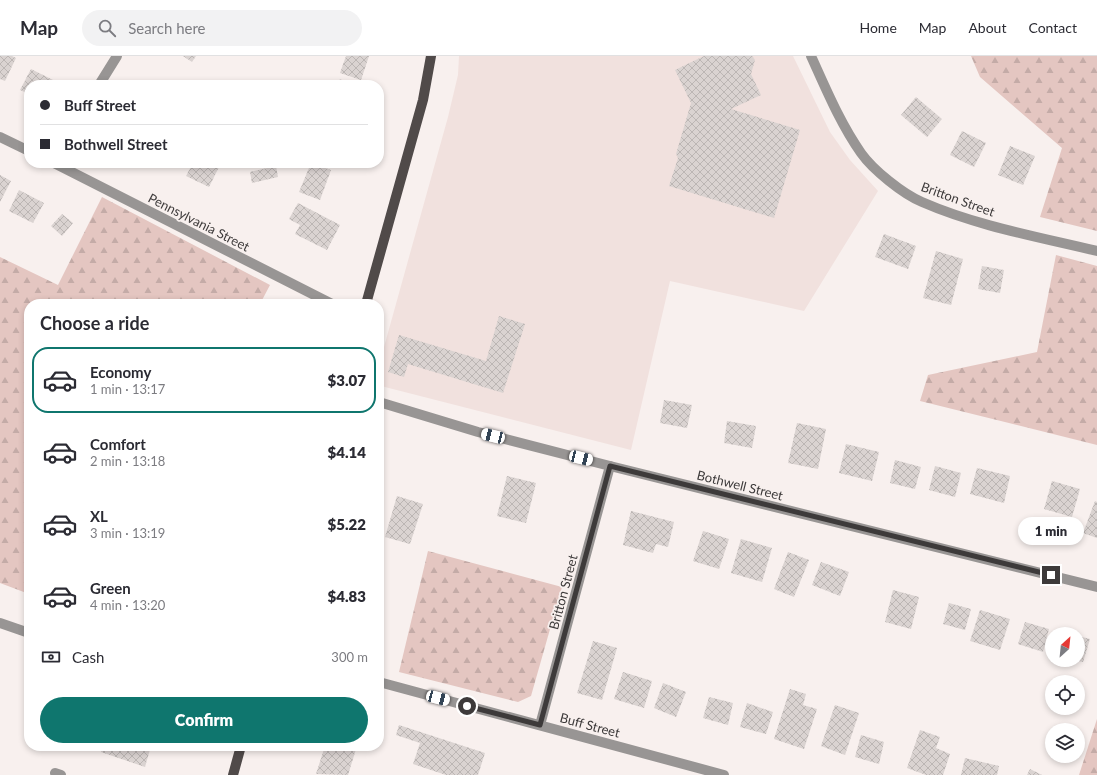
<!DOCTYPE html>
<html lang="en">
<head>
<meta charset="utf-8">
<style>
	:root { --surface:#fff; --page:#f2f2f3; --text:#2b2b33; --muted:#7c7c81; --line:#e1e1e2; --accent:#0f766e }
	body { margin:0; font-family:Lato,sans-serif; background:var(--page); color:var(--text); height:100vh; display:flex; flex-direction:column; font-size:15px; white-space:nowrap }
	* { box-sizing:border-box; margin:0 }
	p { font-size:13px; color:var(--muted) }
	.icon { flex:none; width:22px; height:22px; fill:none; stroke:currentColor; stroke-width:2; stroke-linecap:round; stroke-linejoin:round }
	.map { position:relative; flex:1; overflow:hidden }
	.sheet { position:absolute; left:24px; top:243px; width:360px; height:452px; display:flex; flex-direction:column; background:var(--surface); border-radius:16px; box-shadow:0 2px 6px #0003 }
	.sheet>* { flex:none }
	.banner { position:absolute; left:24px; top:24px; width:360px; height:88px; border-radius:16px; box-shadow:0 2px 6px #0003; display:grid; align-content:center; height:88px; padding:0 16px; background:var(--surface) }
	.needle { width:26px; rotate:27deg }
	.fabs { position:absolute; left:1045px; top:571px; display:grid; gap:8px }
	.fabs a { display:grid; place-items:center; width:40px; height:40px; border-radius:50%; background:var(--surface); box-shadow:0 2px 6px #0003; font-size:20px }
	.end { position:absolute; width:18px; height:18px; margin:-9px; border:5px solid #3d3a3a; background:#fff; box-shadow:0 0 0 2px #fff }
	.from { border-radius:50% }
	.bubble { position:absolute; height:28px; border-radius:14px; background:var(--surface); box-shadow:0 2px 6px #0003; font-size:13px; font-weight:800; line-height:28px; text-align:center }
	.car { position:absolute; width:12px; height:24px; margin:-12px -6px; border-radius:5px; box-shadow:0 0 3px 1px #0007; background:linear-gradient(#fff 24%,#345 0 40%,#fff 0 76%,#345 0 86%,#fff 0) }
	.banner b { display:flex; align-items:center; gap:14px; height:38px; font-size:15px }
	.banner b+b { border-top:1px solid var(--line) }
	.banner i { width:10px; height:10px; background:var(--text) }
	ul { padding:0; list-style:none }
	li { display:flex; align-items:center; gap:12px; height:66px; margin:0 8px 6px; padding:0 8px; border:2px solid transparent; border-radius:16px }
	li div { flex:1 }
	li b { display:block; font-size:15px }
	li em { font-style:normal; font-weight:800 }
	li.active { border-color:var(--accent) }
	li>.icon { width:36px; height:36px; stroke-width:1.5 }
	h2 { padding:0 16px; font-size:18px; line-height:48px }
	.pay { display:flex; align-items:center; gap:10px; height:44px; padding:0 16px; font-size:15px }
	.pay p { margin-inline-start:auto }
	.button { display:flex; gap:8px; margin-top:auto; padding:8px 16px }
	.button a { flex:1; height:46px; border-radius:24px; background:var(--accent); color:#fff; font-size:16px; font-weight:800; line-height:46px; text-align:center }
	header { display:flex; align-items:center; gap:24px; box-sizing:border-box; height:56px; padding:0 20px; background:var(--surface); border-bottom:1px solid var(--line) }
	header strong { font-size:19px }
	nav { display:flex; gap:22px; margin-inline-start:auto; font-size:14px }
	.search { width:280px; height:36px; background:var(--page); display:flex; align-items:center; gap:10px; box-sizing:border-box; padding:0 14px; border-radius:22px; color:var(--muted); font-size:15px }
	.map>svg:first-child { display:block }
	.built { fill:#f1e1de }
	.forest { fill:url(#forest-firs) }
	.building { fill:url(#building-cross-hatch) }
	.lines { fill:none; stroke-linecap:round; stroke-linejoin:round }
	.minor { stroke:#989594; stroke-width:10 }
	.major { stroke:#504a49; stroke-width:10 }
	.route { stroke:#3d3a3a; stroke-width:5 }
	.labels { text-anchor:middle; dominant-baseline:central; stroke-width:3.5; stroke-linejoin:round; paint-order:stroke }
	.street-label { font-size:13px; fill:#3d3a3a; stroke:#f8f0ee }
</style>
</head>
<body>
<header>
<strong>Map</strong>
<div class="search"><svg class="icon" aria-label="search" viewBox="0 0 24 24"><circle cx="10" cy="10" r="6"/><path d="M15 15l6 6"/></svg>Search here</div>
<nav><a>Home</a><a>Map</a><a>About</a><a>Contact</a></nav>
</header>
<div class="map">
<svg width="1097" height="719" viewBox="0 0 1097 719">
	<defs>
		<pattern id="forest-firs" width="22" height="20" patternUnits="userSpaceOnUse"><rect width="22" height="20" fill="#e4c6c1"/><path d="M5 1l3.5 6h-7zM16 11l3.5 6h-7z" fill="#c4aba7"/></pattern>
		<pattern id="building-cross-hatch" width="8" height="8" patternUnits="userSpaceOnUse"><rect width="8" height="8" fill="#dad3d1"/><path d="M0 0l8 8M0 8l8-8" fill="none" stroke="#bcb6b4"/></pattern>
	</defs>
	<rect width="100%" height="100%" fill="#f8f0ee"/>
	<polygon class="built" points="459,0 793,0 830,76 850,104 878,135 804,255 670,225 631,394 381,330 379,328 379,309 448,61 458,19"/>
	<g class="forest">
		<polygon points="971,0 1097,0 1097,175 1040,161 1062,92 980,21"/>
		<polygon points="102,141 270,229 260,248 29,248 29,538 0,527 0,201 58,229"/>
		<polygon points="1056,199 1097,210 1097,389 920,345 928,319 1037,296"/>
		<polygon points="428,495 562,531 531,640 518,646 399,616"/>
		<polygon points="1097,663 1097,719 1079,719"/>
	</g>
	<g class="building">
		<polygon points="0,0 12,0 16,2 5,25 0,23"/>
		<polygon points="183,0 196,0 192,6"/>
		<polygon points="346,0 369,0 361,24 340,17"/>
		<polygon points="704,0 752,0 755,4 751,18 761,39 731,53 800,74 774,162 669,130 678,102 676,98 691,47 675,14"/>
		<polygon points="31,13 53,24 51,29 29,29 29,38 20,34"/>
		<polygon points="340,23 352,29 337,29"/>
		<polygon points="916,41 942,63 927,81 901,59"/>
		<polygon points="962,75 986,87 974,111 950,99"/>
		<polygon points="1010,90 1035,100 1023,129 998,119"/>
		<polygon points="193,107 221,107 209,131 186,120"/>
		<polygon points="311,107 331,114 320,144 299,136"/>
		<polygon points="276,110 278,121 252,127 250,116"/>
		<polygon points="0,119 11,125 0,146"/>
		<polygon points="19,134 44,147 33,167 9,155"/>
		<polygon points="298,147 340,169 327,194 295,178 300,169 289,163"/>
		<polygon points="62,158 73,167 62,180 51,170"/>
		<polygon points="884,178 916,190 908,213 875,201"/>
		<polygon points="936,195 963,203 951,249 923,242"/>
		<polygon points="982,210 1004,214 1000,237 978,233"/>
		<polygon points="499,260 525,268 503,337 408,308 404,321 388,316 399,279 486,305"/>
		<polygon points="664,344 692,349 687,372 660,367"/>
		<polygon points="727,365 756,370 752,392 724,387"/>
		<polygon points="797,367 826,373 818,413 788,407"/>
		<polygon points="846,388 879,396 872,425 839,417"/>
		<polygon points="895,404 921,411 915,433 890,427"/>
		<polygon points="935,410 961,417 955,441 929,434"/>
		<polygon points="977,412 1010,420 1004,447 970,438"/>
		<polygon points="507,420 536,427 526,467 497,460"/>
		<polygon points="1052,425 1080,433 1072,461 1044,453"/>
		<polygon points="397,440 423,448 410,488 385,481"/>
		<polygon points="1095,445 1097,446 1097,482 1083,477"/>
		<polygon points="631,455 674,466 668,491 656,488 653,497 623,489"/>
		<polygon points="703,475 729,483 719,513 693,505"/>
		<polygon points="741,483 772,492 762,526 731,517"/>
		<polygon points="788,496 809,504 794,541 774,533"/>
		<polygon points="821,506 849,516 840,540 812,529"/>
		<polygon points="893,534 919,541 911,573 885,566"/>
		<polygon points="949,547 971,553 965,574 943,568"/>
		<polygon points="980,554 1010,563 1000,594 970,585"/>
		<polygon points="1025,566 1049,573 1043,596 1018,588"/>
		<polygon points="1078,580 1090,583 1083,606 1078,605"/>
		<polygon points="593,585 617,592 602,644 577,637"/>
		<polygon points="623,616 652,625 644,652 614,643"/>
		<polygon points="663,627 686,636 676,661 654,652"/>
		<polygon points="790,633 806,638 803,649 817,653 804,693 774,683"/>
		<polygon points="709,641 733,647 728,669 703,662"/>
		<polygon points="747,647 773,656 766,678 740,671"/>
		<polygon points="835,649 859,657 845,699 821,690"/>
		<polygon points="399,669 485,697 478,719 446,719 413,708 420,687 396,679"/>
		<polygon points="920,674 940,681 936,692 950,698 943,719 926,719 907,712"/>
		<polygon points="861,679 884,686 879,708 855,701"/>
		<polygon points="102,690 151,690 145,711 101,696"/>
		<polygon points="315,690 357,690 348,719 316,718 324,693"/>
		<polygon points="965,702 999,710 997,719 961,719"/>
		<polygon points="1030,713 1042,719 1027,719"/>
	</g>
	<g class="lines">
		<g class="minor">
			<path d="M811,0C826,33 840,67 861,97C873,114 903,138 922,146C977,170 1039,181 1097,195"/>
			<polyline points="99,29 117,0"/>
			<polyline points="0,81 29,95"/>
			<polyline points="54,107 332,248"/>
			<polyline points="379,346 478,376 610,410 1097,531"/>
			<polyline points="0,567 29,577"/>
			<polyline points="379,626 724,719"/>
			<polyline points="540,669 610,410"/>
			<polyline points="55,717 61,719"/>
		</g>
		<g class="major">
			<polyline points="366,248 423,44 431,0"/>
			<polyline points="233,719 241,690"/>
		</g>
	</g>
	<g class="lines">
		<polyline class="route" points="467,650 540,669 610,410 1051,519"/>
	</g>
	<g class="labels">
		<g class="street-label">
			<text transform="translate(958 143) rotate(20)">Britton Street</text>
			<text transform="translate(199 166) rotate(27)">Pennsylvania Street</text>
			<text transform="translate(740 429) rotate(14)">Bothwell Street</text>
			<text transform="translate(563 536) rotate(-75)">Britton Street</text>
			<text transform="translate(590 669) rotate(15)">Buff Street</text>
		</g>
	</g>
</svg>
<div class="fabs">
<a><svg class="needle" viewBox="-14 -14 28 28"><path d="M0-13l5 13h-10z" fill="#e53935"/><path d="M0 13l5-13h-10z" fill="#7c7c81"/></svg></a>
<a><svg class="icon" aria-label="locate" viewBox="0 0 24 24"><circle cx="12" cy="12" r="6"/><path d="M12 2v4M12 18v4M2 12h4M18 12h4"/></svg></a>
<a><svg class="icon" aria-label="layers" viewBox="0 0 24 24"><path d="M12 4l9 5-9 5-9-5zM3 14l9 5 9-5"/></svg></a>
</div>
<i class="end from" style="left:467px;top:650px"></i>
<i class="end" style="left:1051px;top:519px"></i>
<div class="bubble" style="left:1018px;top:461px;width:66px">1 min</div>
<i class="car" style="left:493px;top:380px;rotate:284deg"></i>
<i class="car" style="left:581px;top:402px;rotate:104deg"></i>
<i class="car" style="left:438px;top:642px;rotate:105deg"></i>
<div class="banner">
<b><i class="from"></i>Buff Street</b>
<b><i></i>Bothwell Street</b>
</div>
<section class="sheet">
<h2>Choose a ride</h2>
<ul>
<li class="active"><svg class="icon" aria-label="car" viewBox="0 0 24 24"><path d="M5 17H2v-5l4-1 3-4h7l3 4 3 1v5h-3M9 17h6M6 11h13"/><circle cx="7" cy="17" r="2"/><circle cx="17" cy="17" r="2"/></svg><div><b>Economy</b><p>1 min · 13:17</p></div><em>$3.07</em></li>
<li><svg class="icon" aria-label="car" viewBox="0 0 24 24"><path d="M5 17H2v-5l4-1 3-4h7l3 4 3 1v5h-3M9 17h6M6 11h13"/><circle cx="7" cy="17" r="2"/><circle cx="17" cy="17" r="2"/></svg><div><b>Comfort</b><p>2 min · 13:18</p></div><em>$4.14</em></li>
<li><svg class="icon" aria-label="car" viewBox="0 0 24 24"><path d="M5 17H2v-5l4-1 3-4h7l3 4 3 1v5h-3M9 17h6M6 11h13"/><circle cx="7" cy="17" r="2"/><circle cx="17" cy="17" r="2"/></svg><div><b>XL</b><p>3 min · 13:19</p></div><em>$5.22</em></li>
<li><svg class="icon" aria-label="car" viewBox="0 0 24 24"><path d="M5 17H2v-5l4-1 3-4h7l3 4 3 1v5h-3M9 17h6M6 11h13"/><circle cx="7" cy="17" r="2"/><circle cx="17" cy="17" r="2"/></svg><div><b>Green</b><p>4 min · 13:20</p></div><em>$4.83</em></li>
</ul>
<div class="pay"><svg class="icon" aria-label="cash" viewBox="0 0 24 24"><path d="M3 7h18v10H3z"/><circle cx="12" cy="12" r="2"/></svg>Cash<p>300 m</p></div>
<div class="button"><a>Confirm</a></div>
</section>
</div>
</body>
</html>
